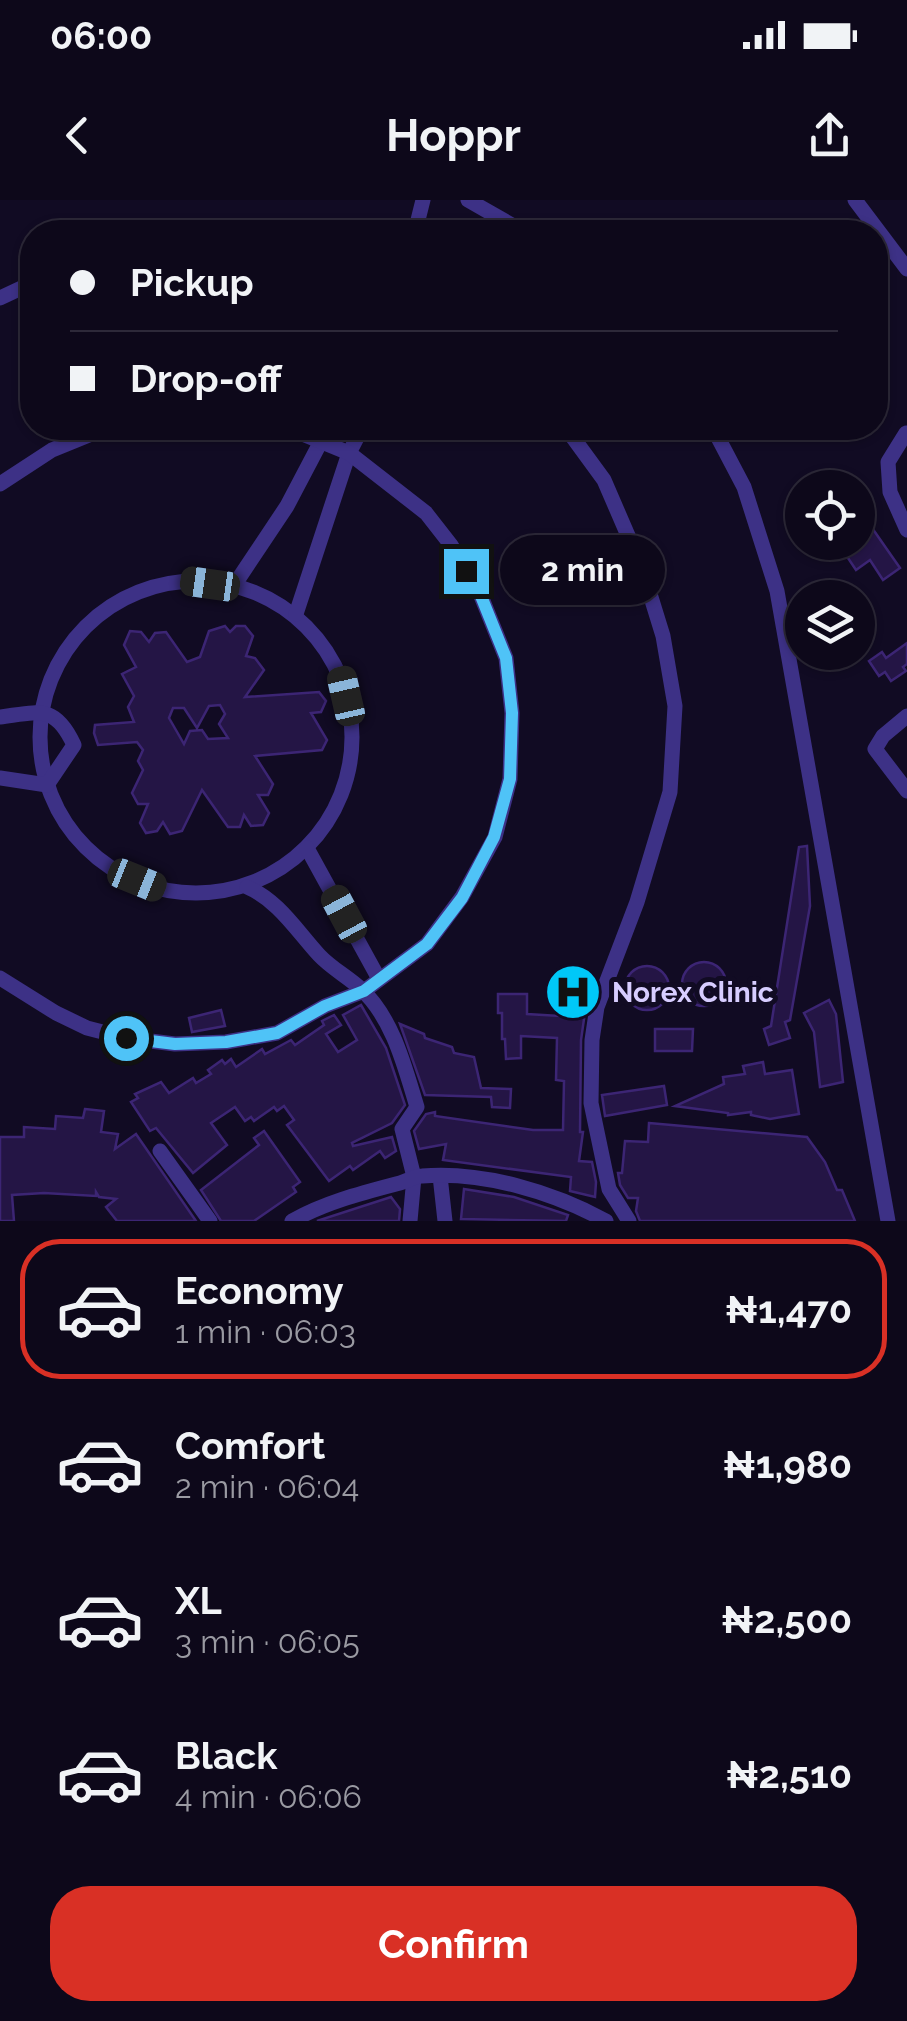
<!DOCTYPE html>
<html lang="en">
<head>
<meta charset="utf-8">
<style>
	:root { --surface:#0d081a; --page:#161123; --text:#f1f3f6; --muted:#9a9aa2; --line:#2d2939; --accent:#d93025 }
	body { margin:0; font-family:Raleway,sans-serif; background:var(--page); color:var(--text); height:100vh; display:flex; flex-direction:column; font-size:38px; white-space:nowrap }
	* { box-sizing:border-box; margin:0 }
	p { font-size:32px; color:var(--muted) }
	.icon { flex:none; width:55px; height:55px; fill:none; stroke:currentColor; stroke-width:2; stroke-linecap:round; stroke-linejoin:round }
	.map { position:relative; height:1021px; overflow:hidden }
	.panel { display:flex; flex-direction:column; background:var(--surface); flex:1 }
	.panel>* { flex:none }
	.top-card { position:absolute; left:20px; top:20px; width:868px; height:220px; border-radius:40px; box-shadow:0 2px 8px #0004,0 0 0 2px var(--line); display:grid; align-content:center; height:220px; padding:0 50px; background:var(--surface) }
	.tools { position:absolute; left:785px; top:270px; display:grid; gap:20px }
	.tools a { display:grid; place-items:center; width:90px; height:90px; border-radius:50%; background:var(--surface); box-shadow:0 2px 8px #0004,0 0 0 2px var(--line); font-size:50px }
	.end { position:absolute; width:45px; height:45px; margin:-22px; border:12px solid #4fc3f7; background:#111; box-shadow:0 0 0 5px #111 }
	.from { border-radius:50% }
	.bubble { position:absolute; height:70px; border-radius:35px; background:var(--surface); box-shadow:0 2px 8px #0004,0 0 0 2px var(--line); font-size:32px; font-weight:700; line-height:70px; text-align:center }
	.car { position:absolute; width:30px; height:60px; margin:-30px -15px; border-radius:12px; box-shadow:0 0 8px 2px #0007; background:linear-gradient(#222 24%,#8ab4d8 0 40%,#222 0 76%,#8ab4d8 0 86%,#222 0) }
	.top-card b { display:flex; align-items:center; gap:35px; height:95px; font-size:38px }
	.top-card b+b { border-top:2px solid var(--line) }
	.top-card i { width:25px; height:25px; background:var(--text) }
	ul { padding:18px 0 0; list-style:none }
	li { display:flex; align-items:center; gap:30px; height:140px; margin:0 20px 15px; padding:0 30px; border:5px solid transparent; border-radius:40px }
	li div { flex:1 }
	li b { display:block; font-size:38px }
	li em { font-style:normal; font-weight:700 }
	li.on { border-color:var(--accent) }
	li>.icon { width:90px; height:90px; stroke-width:1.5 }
	.cta { display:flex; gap:20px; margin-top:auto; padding:20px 50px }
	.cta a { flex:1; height:115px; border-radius:40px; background:var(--accent); color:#fff; font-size:40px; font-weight:700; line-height:115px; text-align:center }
	.status { display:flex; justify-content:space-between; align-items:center; height:70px; padding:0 50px; background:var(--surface); direction:ltr }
	.status svg { height:28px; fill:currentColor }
	header { display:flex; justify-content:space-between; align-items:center; height:130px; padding:0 50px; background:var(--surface); font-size:45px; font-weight:700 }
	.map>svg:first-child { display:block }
	.building { fill:#241545; stroke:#3c2574; stroke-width:2.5; fill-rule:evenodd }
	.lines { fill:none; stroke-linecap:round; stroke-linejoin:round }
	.minor { stroke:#3d3186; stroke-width:15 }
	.route { stroke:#4fc3f7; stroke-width:12 }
	.labels { text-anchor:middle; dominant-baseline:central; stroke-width:10; stroke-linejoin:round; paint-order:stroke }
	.poi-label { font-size:28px; font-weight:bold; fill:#d7cdff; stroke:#110b23; text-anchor:start }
</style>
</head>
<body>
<div class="status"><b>06:00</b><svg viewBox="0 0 49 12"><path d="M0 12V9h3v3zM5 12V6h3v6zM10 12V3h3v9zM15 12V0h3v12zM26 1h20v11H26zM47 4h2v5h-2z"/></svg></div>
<header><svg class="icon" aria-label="back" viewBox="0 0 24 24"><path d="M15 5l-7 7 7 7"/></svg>Hoppr<svg class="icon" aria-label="share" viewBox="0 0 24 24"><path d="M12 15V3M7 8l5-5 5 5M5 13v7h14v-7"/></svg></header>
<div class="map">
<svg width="907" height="1021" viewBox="0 0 907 1021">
	<rect width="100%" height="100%" fill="#110b23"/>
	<g class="building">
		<polygon points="863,315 900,368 883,380 870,360 856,370 846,355 858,346 858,319"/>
		<path d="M225,426L230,432L236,426H245L253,436L246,456L255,458L264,470L245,497L319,492L326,501L321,512L311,513L327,540L322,550L255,556L273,584L268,595H258L269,613L263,625L251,626L244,615L240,627H228L202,590L182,631L170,634L163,622L157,631L146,633L140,623L148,604H138L132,593L143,570L138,561L143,550L137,542L98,545L94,533L95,525L134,522L128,507L134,496L122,474L136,467L124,445L130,431L141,432L149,442L155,433L166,432L187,462L200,457L209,431ZM220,505L225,514L219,524L228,538L208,539L202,530L190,531L184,544L169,518L173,508H184L197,528L209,506Z"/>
		<polygon points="907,443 907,464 903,467 906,471 891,481 885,472 879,476 869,461 882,452 886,458"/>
		<polygon points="807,646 810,706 790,820 785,822 790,838 769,845 764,829 771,826 799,647"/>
		<circle cx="704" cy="784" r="22"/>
		<circle cx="647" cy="788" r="22"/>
		<polygon points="498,794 527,794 527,814 560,816 562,795 587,798 581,840 580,932 583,932 579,961 592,962 596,982 595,997 570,991 571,977 443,960 446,944 419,949 414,931 426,914 435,912 435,916 533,930 563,930 564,881 556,880 557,838 521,836 521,858 506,859 505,839 502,839 502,813 498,813"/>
		<polygon points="829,800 836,814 843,882 820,887 814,832 804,813"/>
		<polygon points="361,805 386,848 405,905 392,923 352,943 353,946 392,937 396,951 385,958 380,951 353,970 350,966 329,981 287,925 294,920 284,906 277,911 274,907 254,921 251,917 245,921 235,907 211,923 227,945 193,973 156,928 150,931 131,902 138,898 135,894 161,882 169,893 193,878 196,883 211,874 208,870 222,860 225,864 231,859 236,867 262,849 265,854 291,840 295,845 324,825 322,821 334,815 341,825 326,834 338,852 357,840 343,815"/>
		<polygon points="221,810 225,826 192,832 189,818"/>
		<polygon points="400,824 424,834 425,838 452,847 454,853 474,857 481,888 511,889 510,908 492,907 491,897 425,895"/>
		<polygon points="655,829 693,829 692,851 655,851"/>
		<polygon points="763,862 765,874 792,870 799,914 770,919 751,915 751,912 728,915 728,913 675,906 724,884 723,877 745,874 743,866"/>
		<polygon points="664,886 667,905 605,916 602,895"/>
		<polygon points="85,909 104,911 101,932 118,934 115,949 136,934 196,1021 117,1021 106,1007 116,999 99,997 96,992 96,996 44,993 12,995 14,1021 0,1021 0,937 24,937 24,927 55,929 56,916 83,918"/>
		<polygon points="649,923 807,937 825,962 837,990 842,990 855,1021 640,1021 636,1011 638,998 628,998 620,985 618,973 622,973 625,941 648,942"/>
		<polygon points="264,931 300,982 293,987 296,992 254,1021 221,1021 201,990 259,945 254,938"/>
		<polygon points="464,989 514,997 568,1015 566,1021 461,1019"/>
		<polygon points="391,997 400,1009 399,1021 317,1021"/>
	</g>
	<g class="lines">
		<g class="minor">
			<polyline points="468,0 524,32"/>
			<polyline points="855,0 907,69"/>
			<polyline points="415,32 423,0"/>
			<polyline points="0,98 32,83"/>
			<polyline points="566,228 604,280 642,368 663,436 675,506 670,592 637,702 597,807 592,840 591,903 609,989 629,1021"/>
			<polyline points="713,228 744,287 777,391 888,1021"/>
			<polyline points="906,233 888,262 890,292 907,330"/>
			<polyline points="0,284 52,250 106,228"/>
			<circle cx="196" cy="537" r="156"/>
			<polyline points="233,387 287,306 328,228"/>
			<polyline points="296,414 349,253 362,228"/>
			<polyline points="907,516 883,536 875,549 907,591"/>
			<path d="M0,517C39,512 55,504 74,545L47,585L0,578"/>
			<polyline points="307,648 379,779"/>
			<path d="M247,687C279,701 296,730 319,755C331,768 348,777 361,789C393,818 405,868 417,907L402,929L414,977L410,1021"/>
			<polyline points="0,778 56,813 87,828 126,838 175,844 226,842 277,833 325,806 364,791 427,744 462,697 495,637 510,579 512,513 506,458 481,396 451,345 426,313 349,253 288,228"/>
			<polyline points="160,951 210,1021"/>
			<polyline points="440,976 445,1021"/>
			<path d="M292,1021C326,1002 362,993 400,983C408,981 414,976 422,976C483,971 553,992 606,1021"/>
		</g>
	</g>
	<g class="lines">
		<polyline class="route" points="126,838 175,844 226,842 277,833 325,806 364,791 427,744 462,698 494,637 510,579 512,513 506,458 481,396 466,371"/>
	</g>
	<defs>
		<g id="hospital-disc" transform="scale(2.875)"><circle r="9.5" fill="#00c8f8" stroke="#110b23"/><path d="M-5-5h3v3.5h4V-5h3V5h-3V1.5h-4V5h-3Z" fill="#111"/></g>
	</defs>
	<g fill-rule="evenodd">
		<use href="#hospital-disc" x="573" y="792"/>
	</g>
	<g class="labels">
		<g class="poi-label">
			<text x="612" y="792">Norex Clinic</text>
		</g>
	</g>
</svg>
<div class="tools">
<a><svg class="icon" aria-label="locate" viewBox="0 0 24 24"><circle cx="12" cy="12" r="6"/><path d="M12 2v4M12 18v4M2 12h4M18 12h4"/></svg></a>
<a><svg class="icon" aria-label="layers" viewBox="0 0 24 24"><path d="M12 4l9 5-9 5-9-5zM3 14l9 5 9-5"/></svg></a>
</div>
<i class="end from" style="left:126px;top:838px"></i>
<i class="end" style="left:466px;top:371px"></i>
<div class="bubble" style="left:500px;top:335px;width:165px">2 min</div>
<i class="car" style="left:210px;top:384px;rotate:278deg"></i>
<i class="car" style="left:346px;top:496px;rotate:347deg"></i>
<i class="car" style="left:137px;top:680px;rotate:112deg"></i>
<i class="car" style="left:344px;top:714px;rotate:332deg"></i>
<div class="top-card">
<b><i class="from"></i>Pickup</b>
<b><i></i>Drop-off</b>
</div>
</div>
<section class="panel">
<ul>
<li class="on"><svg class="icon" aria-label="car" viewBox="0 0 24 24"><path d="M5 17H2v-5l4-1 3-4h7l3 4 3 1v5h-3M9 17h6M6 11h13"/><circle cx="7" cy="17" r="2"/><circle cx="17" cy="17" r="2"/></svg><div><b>Economy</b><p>1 min · 06:03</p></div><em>₦1,470</em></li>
<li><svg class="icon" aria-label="car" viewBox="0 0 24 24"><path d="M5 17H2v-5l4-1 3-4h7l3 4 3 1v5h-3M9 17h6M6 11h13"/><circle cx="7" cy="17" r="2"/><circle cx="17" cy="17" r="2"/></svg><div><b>Comfort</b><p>2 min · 06:04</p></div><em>₦1,980</em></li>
<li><svg class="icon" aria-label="car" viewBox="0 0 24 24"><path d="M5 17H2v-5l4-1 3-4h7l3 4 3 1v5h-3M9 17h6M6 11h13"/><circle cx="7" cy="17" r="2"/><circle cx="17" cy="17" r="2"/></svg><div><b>XL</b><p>3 min · 06:05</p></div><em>₦2,500</em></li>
<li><svg class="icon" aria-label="car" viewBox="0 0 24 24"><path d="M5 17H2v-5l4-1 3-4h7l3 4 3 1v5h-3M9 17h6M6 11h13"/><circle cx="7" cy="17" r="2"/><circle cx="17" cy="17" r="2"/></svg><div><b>Black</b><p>4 min · 06:06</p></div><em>₦2,510</em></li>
</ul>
<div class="cta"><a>Confirm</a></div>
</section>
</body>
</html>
